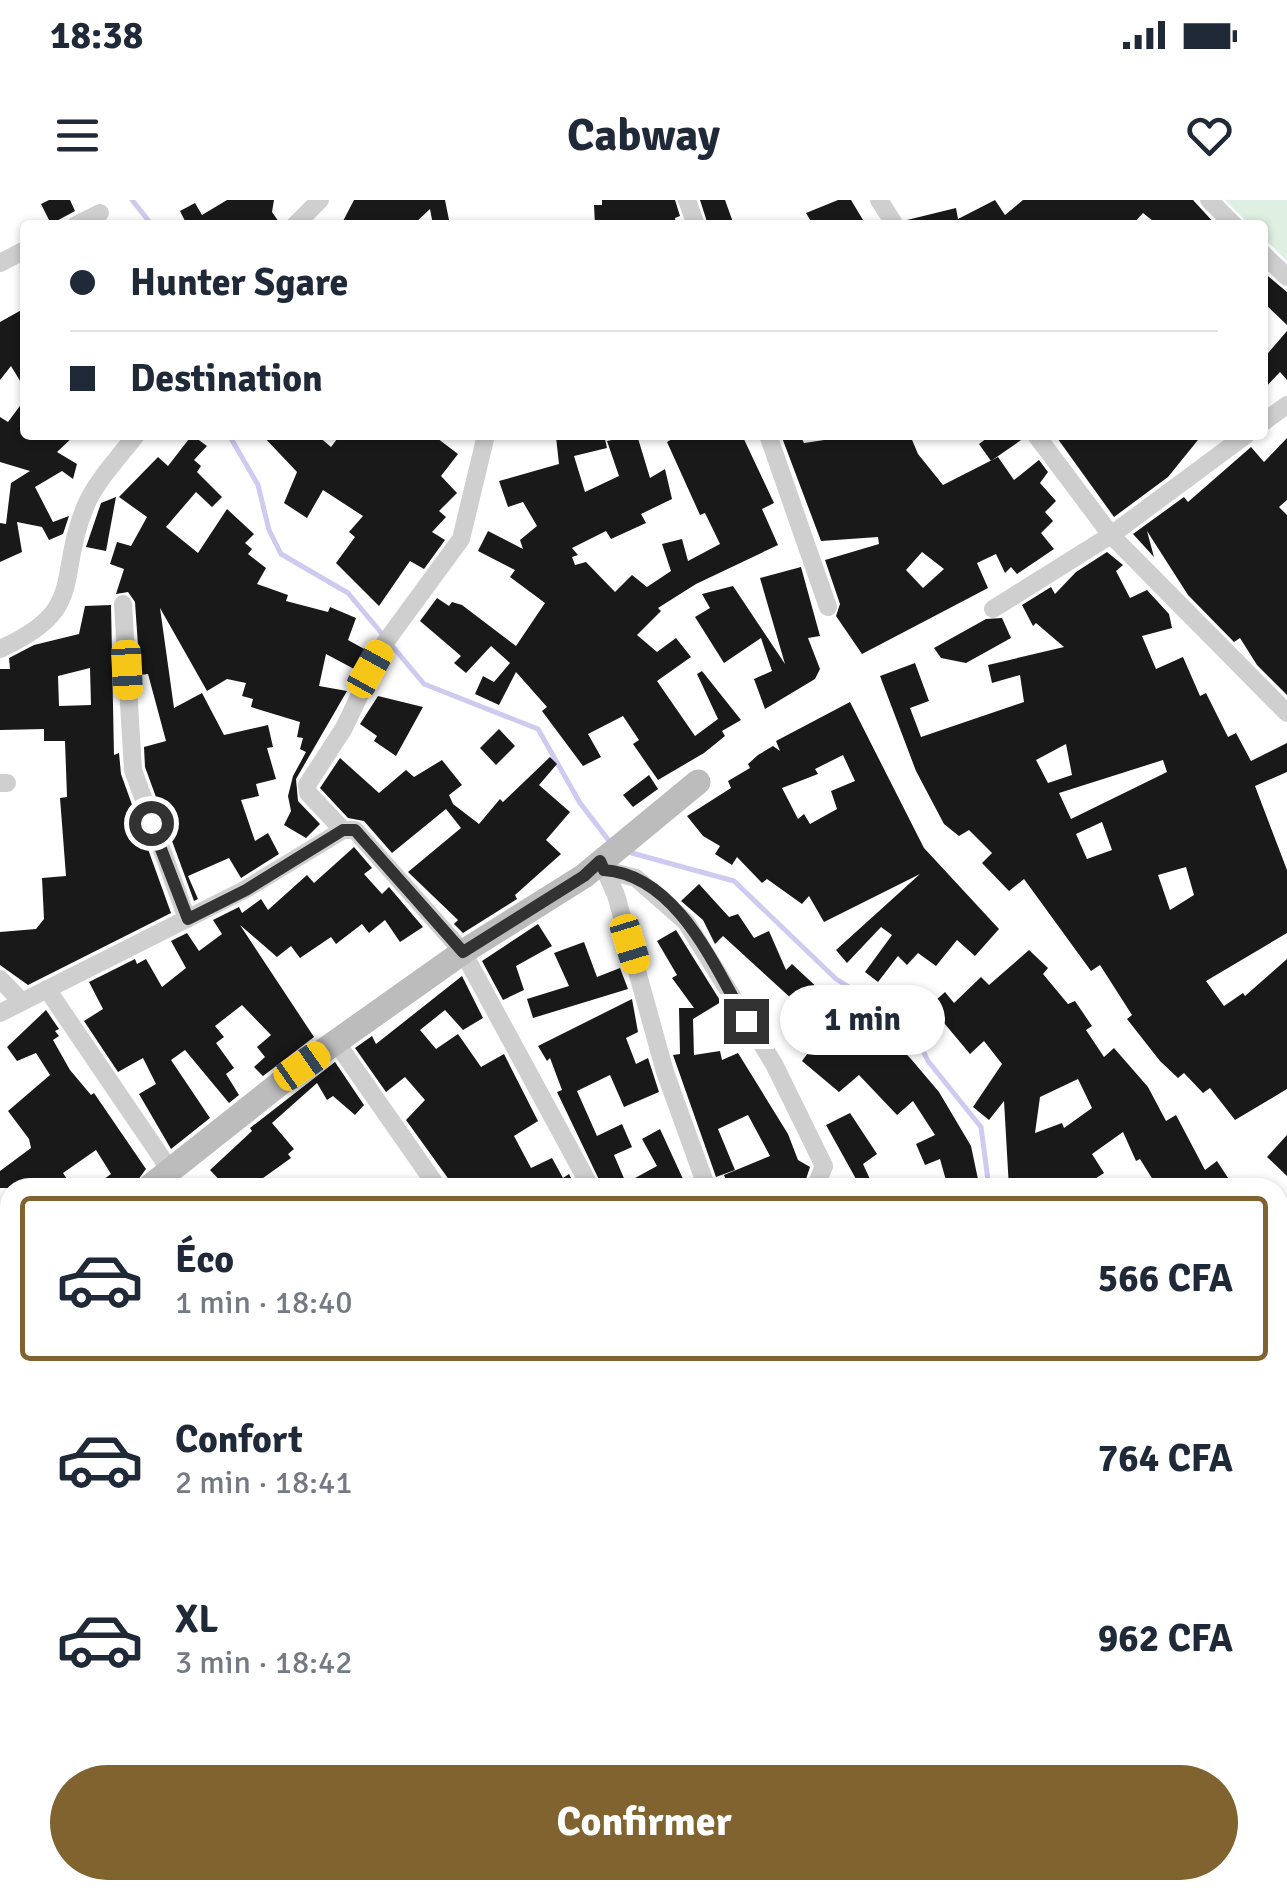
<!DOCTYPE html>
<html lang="fr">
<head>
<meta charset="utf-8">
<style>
	:root { --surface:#fff; --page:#f6f6f7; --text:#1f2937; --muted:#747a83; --line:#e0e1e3; --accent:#80632f }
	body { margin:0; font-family:Signika,sans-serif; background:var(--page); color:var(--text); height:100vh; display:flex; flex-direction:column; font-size:38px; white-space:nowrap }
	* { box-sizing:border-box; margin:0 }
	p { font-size:32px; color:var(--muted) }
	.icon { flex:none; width:55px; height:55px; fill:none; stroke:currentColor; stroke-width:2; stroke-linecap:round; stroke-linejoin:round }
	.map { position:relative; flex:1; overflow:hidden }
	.sheet { position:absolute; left:0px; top:978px; width:1288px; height:722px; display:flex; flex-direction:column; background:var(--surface); border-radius:30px 30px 0 0; box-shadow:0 2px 8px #0004 }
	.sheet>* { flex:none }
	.top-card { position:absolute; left:20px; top:20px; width:1248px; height:220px; border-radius:10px; box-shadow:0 2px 8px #0004; display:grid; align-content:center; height:220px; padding:0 50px; background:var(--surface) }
	.end { position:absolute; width:45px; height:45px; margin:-22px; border:12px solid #323232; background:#fff; box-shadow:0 0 0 5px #fff }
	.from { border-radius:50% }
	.bubble { position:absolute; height:70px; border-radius:35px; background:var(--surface); box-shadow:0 2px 8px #0004; font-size:32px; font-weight:700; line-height:70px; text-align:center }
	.car { position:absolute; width:30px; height:60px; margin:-30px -15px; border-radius:12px; box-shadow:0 0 8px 2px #0007; background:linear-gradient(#f5c518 24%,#345 0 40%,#f5c518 0 76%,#345 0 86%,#f5c518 0) }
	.top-card b { display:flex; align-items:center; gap:35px; height:95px; font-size:38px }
	.top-card b+b { border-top:2px solid var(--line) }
	.top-card i { width:25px; height:25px; background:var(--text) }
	ul { padding:18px 0 0; list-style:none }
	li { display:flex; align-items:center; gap:30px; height:165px; margin:0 20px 15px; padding:0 30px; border:5px solid transparent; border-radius:10px }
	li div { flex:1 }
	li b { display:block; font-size:38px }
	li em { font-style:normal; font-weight:700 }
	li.current { border-color:var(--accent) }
	li>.icon { width:90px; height:90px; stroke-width:1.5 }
	.primary-button { display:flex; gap:20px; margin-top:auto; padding:20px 50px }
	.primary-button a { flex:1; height:115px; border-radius:60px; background:var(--accent); color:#fff; font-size:40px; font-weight:700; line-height:115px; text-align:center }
	.status { display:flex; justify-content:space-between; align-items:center; height:70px; padding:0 50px; background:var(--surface); direction:ltr }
	.status svg { height:28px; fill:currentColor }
	header { display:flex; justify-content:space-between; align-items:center; height:130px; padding:0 50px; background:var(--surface); font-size:45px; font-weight:700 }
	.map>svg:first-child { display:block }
	.green { fill:#dfefe2 }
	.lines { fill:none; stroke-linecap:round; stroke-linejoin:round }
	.stream { stroke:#cecaf0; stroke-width:5 }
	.building { fill:#191919; fill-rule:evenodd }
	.street { stroke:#cfcfcf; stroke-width:18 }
	.secondary { stroke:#bcbcbc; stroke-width:25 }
	.primary { stroke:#aaa; stroke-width:30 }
	.highway { stroke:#999; stroke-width:35 }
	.route { stroke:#323232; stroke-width:12 }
</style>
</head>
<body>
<div class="status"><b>18:38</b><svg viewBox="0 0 49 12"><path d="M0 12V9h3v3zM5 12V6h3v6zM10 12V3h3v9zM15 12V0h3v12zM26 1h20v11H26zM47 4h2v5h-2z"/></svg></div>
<header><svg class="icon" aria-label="menu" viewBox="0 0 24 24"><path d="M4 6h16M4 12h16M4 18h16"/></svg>Cabway<svg class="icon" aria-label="heart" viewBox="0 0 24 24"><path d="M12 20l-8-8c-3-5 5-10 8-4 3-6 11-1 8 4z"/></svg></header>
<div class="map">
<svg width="1287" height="1699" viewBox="0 0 1287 1699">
	<rect width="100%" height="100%" fill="#fff"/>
	<polygon class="green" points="1225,0 1287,0 1287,61 1263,37 1262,25 1250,25"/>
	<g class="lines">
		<g class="stream">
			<polyline points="132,0 152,25"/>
			<polyline points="229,235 258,285 269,330 281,354 348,393 424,484 538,529 580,603 610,642"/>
			<polyline points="628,652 734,681 836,779 911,826 928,861 981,927 989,988"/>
			<polyline points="1278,1218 1287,1225"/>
			<polyline points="0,1294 10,1308"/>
			<polyline points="1278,1475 1287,1481"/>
			<polyline points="291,1690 297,1699"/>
			<polyline points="949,1699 952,1690"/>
		</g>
	</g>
	<g class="building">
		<polygon points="49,0 70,0 75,11 51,24 41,4"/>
		<polygon points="227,0 274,0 272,12 281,25 187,25 180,11 195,3 202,15"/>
		<polygon points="354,0 445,0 450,25 433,25 430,9 413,25 341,25"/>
		<polygon points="602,0 675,0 680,16 675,18 676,25 595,25 594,5 602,5"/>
		<polygon points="700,0 725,0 734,25 708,25"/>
		<polygon points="838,0 851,0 866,25 813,25 806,13"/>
		<polygon points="995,0 1005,15 1023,0 1193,0 1216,25 1158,25 1143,13 1132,25 908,25 907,20 956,8 958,19"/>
		<polygon points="1262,71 1287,92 1287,125 1262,101"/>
		<polygon points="25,108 25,189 11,166 0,180 0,122"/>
		<polygon points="1287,131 1287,180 1280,172 1262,191 1262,160"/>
		<polygon points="25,199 25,235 75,235 57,252 77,264 73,279 62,271 35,287 53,322 69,316 63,334 49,340 42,327 17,322 22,352 0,362 0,323 6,324 11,283 30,271 0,262 0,217 8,222"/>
		<polygon points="192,235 207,246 194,260 201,266 197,272 222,297 212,307 196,292 166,327 198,353 227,309 254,334 245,343 252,349 248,354 266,368 257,384 288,395 286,401 328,412 330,407 356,418 348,440 366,450 356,470 326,454 319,486 347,491 296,579 298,601 320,624 306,638 284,625 291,611 288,596 293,576 306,552 300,549 303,538 297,537 300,522 251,507 253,499 242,496 246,483 227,479 207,491 160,408 174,508 202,493 224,535 268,525 273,547 267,548 276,579 256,584 259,596 241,600 255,641 268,633 279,654 241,678 229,658 188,676 198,699 194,701 145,567 144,547 166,541 148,474 140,475 135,402 128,392 116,394 124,369 110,364 117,342 131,346 147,317 119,297 158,257 168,266"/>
		<polygon points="262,235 317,235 331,247 340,235 433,235 458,254 441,276 457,293 439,311 446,317 432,332 445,340 424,369 410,361 379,406 336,363 355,337 349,332 363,316 323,290 307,318 284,303 297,272"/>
		<polygon points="604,235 607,248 574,256 585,292 619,276 607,241 637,235 650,278 665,269 672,299 641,314 646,323 611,339 606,331 572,348 578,355 572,357 575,365 586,362 615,392 632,375 647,387 671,371 662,344 682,339 688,361 720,344 705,313 700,315 667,242 679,235 742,235 774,303 762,309 778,345 696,384 658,408 661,411 637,435 657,452 676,438 691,457 657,481 695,536 718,519 697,474 702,471 741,520 722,531 725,536 704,553 658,580 633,544 639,540 623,516 588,534 601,557 583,566 542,511 547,507 516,472 499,505 475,494 483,476 494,482 510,463 491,446 466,473 454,463 461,456 420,421 437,398 449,406 452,402 462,405 516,446 545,403 510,377 515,370 478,351 488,331 523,349 520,340 537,326 523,302 508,307 499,281 559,264 556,237"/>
		<path d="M781,235H800L804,243L831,239L829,235H910L918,254L943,285L998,257L1014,280L1039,260L1048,272L1040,283L1056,301L1045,312L1053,321L1041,333L1054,349L1017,374L1011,367L1005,373L996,354L977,363L988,388L862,454L836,416L840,404L825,360L879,344L878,337L821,341ZM922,352L944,369L923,388L906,370Z"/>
		<polygon points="991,235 1024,235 1024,238 991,261 979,244"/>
		<polygon points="1055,235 1202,235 1168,277 1114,317"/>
		<polygon points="1287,238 1287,300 1279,307 1287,315 1287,495 1257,465 1240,438 1234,442 1188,395 1147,331 1154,357 1133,334 1184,297 1188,302 1251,247 1264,262"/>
		<polygon points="116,297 106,351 86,347 101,303"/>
		<path d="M1107,352L1123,365L1116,371L1130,398L1147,390L1169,414L1172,428L1142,436L1156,469L1183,457L1200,496L1206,493L1228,537L1236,533L1251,561L1287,543V572L1255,586L1287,670V733L1206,781L1224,806L1243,793L1245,796L1287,759V889L1235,920L1210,888L1203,893L1184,873L1178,878L1160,861L1127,819L1132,815L1100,765L1091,771L1024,679L1009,691L982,663L992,653L969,630L959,636L944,624L916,571L880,476L915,463L929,501L910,508L921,537L1024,502L1020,475L992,483L988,465L1064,447L1036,423L1033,426L1022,405L1051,387L1055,394L1076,372ZM1066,544L1072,575L1048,583L1036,560ZM1163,560L1167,572L1071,619L1059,593ZM1102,622L1112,650L1087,659L1076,634ZM1186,667L1194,695L1170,710L1158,675Z"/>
		<polygon points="801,367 820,436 808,438 820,469 815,479 765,509 754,479 772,471 761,438 724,463 695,417 710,408 702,394 733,386 785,464 760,378"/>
		<path d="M111,405L114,555L119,553L121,574L171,713L28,785L0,765V732L36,729L44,719L42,678L66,676L60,598L67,597L65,541H44V529L0,530V469H10L9,458L34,445L79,434L85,406ZM90,468L91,505L59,506L58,476Z"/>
		<polygon points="1002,418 1011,438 966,463 941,458 934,448 986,419"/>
		<polygon points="378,496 423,507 396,556 374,541 377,536 360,524"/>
		<path d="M850,502L924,648L999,729L975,756L957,740L936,766L918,753L907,765L898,756L878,782L865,772L892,735L881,727L847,763L836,750L920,674L824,722L809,696L802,704L767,679L762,683L737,657L732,665L715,654L720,646L703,636L687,616L731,588L728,581L750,568L748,564L758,555L773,546L780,551L776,541ZM843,555L855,581L831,591L837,609L810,624L804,614L798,619L782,588L818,574L815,569Z"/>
		<polygon points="499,529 515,546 496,565 480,548"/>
		<polygon points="550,557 557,564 539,585 570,612 546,640 561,654 515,695 517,699 463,733 454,724 458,720 408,672 461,628 446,609 392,653 364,621 348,618 320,588 340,558 379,593 406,570 414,577 442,560 462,585 449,595 453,604 479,624 500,599 503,602"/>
		<polygon points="649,575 658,589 633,607 623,595"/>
		<polygon points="354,647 372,668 364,674 382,694 389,687 423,727 400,742 385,720 369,733 362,724 336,744 331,737 300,758 291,746 277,757 240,725 314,837 263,876 254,867 265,857 257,847 271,835 242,805 215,826 224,837 216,843 234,868 226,874 239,895 229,903 185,850 171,860 210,918 171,949 139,894 156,884 143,858 118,872 84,821 103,809 89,782 135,759 137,764 146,759 162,787 186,768 171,741 187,733 199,751 222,734 213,720 239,707 242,713 261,699 268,710 307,675 314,683"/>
		<polygon points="699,684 729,717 738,714 754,738 769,731 786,770 792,764 821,791 804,810 723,736 715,744 703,720 681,701"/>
		<polygon points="538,724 552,746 516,766 524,790 503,800 482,761"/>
		<polygon points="676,730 721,802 693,819 694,855 720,851 722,860 738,853 788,934 798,960 810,967 803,988 754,988 750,981 729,988 724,975 770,956 748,915 718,929 735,970 716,977 673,855 680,854 679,808 694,808 672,778 677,775 657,741"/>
		<polygon points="584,742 597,777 620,768 628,789 533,818 527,799 569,786 554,753"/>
		<path d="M1029,750L1048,768L1043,774L1068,804L1075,801L1092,826L1086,830L1104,857L1114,848L1148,887L1166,921L1176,915L1205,970L1217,961L1230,981L1221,988H1158L1140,959L1136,961L1123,932L1092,954L1104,973L1090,982L1096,988H1009L1004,901L989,920L973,907L1002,864L984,841L970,854L939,817L944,812L935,801L945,792L954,803L981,777L989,785ZM1078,879L1092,908L1064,928L1062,923L1035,933L1040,897Z"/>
		<polygon points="462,776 483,818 463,830 445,810 420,830 436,849 458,834 481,867 504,854 538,921 514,936 531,968 552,958 563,978 569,974 576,988 455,988 406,920 425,900 405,877 386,892 355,848 372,836 376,844"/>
		<polygon points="632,799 638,832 626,838 636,864 648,858 659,892 624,907 610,875 577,891 597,936 622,924 632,947 614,955 626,983 657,966 642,939 660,929 683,979 668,988 603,988 557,892 562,890 550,858 547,861 538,846"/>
		<polygon points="46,810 59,829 55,831 59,836 53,840 70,870 91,895 94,893 146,969 132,988 111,988 104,979 111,974 96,950 63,973 73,988 0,988 0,971 31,948 29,939 8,911 50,875 36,853 17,861 7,847"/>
		<polygon points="837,813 859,828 867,814 890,835 886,842 891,838 911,859 939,892 971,946 979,984 963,987 962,979 947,984 940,959 925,965 916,944 935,935 913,901 897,915 859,875 839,892 802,861"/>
		<polygon points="335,862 364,905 355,915 333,896 327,900 317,883 272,923 294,949 288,954 291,958 249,988 227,988 210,970 252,931 250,928"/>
		<polygon points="850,913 877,954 863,964 874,988 861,988 826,925"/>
		<polygon points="1287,935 1287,976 1267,957"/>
	</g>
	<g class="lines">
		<g class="street">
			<polyline points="687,0 696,25"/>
			<polyline points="879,0 895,25"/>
			<polyline points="1209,0 1234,25"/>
			<polyline points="76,25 100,13"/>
			<polyline points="295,25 320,0"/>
			<polyline points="1262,53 1287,77"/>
			<polyline points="0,63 25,50"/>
			<polyline points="1262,223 1287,205"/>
			<polyline points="768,235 828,407"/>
			<polyline points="1036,235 1111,335 1287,513"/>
			<polyline points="123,404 133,570 187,719"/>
			<polyline points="993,409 1111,335 1246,235"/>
			<path d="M0,449C89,409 55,378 86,305C97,280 120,256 136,235"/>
			<polyline points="0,583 7,583"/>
			<polyline points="343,630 308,593 307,585 344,528 384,444 461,339 486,235"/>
			<polyline points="601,661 616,695 665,872 707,988"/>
			<polyline points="605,670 636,678 686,722 774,864 824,966 815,988"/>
			<polyline points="0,779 21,801"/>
			<polyline points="47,789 170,970"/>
			<polyline points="0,813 246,689 343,630 355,630 463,752 591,988"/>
			<polyline points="336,842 438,988"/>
			<polyline points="1278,1176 1287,1167"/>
			<polyline points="1278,1388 1287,1398"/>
			<polyline points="59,1690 60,1699"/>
			<polyline points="1007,1690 1031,1699"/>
			<polyline points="737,1699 743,1690"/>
			<polyline points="972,1699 975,1690"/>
			<polyline points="1073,1699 1078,1690"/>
		</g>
		<g class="secondary">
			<polyline points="148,988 302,866 463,752 584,676 698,582"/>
			<polyline points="0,1103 10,1096"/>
		</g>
		<g class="primary">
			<polyline points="0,1164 10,1176"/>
			<polyline points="0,1233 10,1245"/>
			<polyline points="363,1690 369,1699"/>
			<polyline points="420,1690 426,1699"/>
		</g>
		<g class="highway">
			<polyline points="0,1203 10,1215"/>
			<polyline points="387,1690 393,1699"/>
		</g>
	</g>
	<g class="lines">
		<path class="route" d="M151,623L188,719L246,690L343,630H355L463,752L584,676L600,661L604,670C677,675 715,767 746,821"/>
	</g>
</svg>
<i class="end from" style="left:151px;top:623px"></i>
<i class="end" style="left:746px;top:821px"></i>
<div class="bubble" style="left:780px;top:785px;width:165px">1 min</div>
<i class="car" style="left:370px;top:469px;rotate:29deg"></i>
<i class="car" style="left:127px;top:470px;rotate:177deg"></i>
<i class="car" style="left:630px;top:744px;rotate:163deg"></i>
<i class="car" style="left:302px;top:866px;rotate:55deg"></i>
<div class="top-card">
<b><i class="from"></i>Hunter Sgare</b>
<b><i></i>Destination</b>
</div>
<section class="sheet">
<ul>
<li class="current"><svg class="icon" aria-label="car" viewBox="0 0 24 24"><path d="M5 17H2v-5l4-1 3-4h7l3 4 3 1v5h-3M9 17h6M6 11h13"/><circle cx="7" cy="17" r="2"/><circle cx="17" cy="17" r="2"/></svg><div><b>Éco</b><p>1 min · 18:40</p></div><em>566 CFA</em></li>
<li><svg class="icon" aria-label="car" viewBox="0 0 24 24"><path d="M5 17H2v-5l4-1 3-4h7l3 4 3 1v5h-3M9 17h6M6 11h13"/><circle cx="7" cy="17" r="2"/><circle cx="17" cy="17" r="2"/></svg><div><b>Confort</b><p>2 min · 18:41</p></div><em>764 CFA</em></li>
<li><svg class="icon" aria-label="car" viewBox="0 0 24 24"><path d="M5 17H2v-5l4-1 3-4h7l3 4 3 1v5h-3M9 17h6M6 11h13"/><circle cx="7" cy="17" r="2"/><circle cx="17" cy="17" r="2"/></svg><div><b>XL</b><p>3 min · 18:42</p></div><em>962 CFA</em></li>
</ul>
<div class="primary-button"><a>Confirmer</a></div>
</section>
</div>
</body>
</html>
